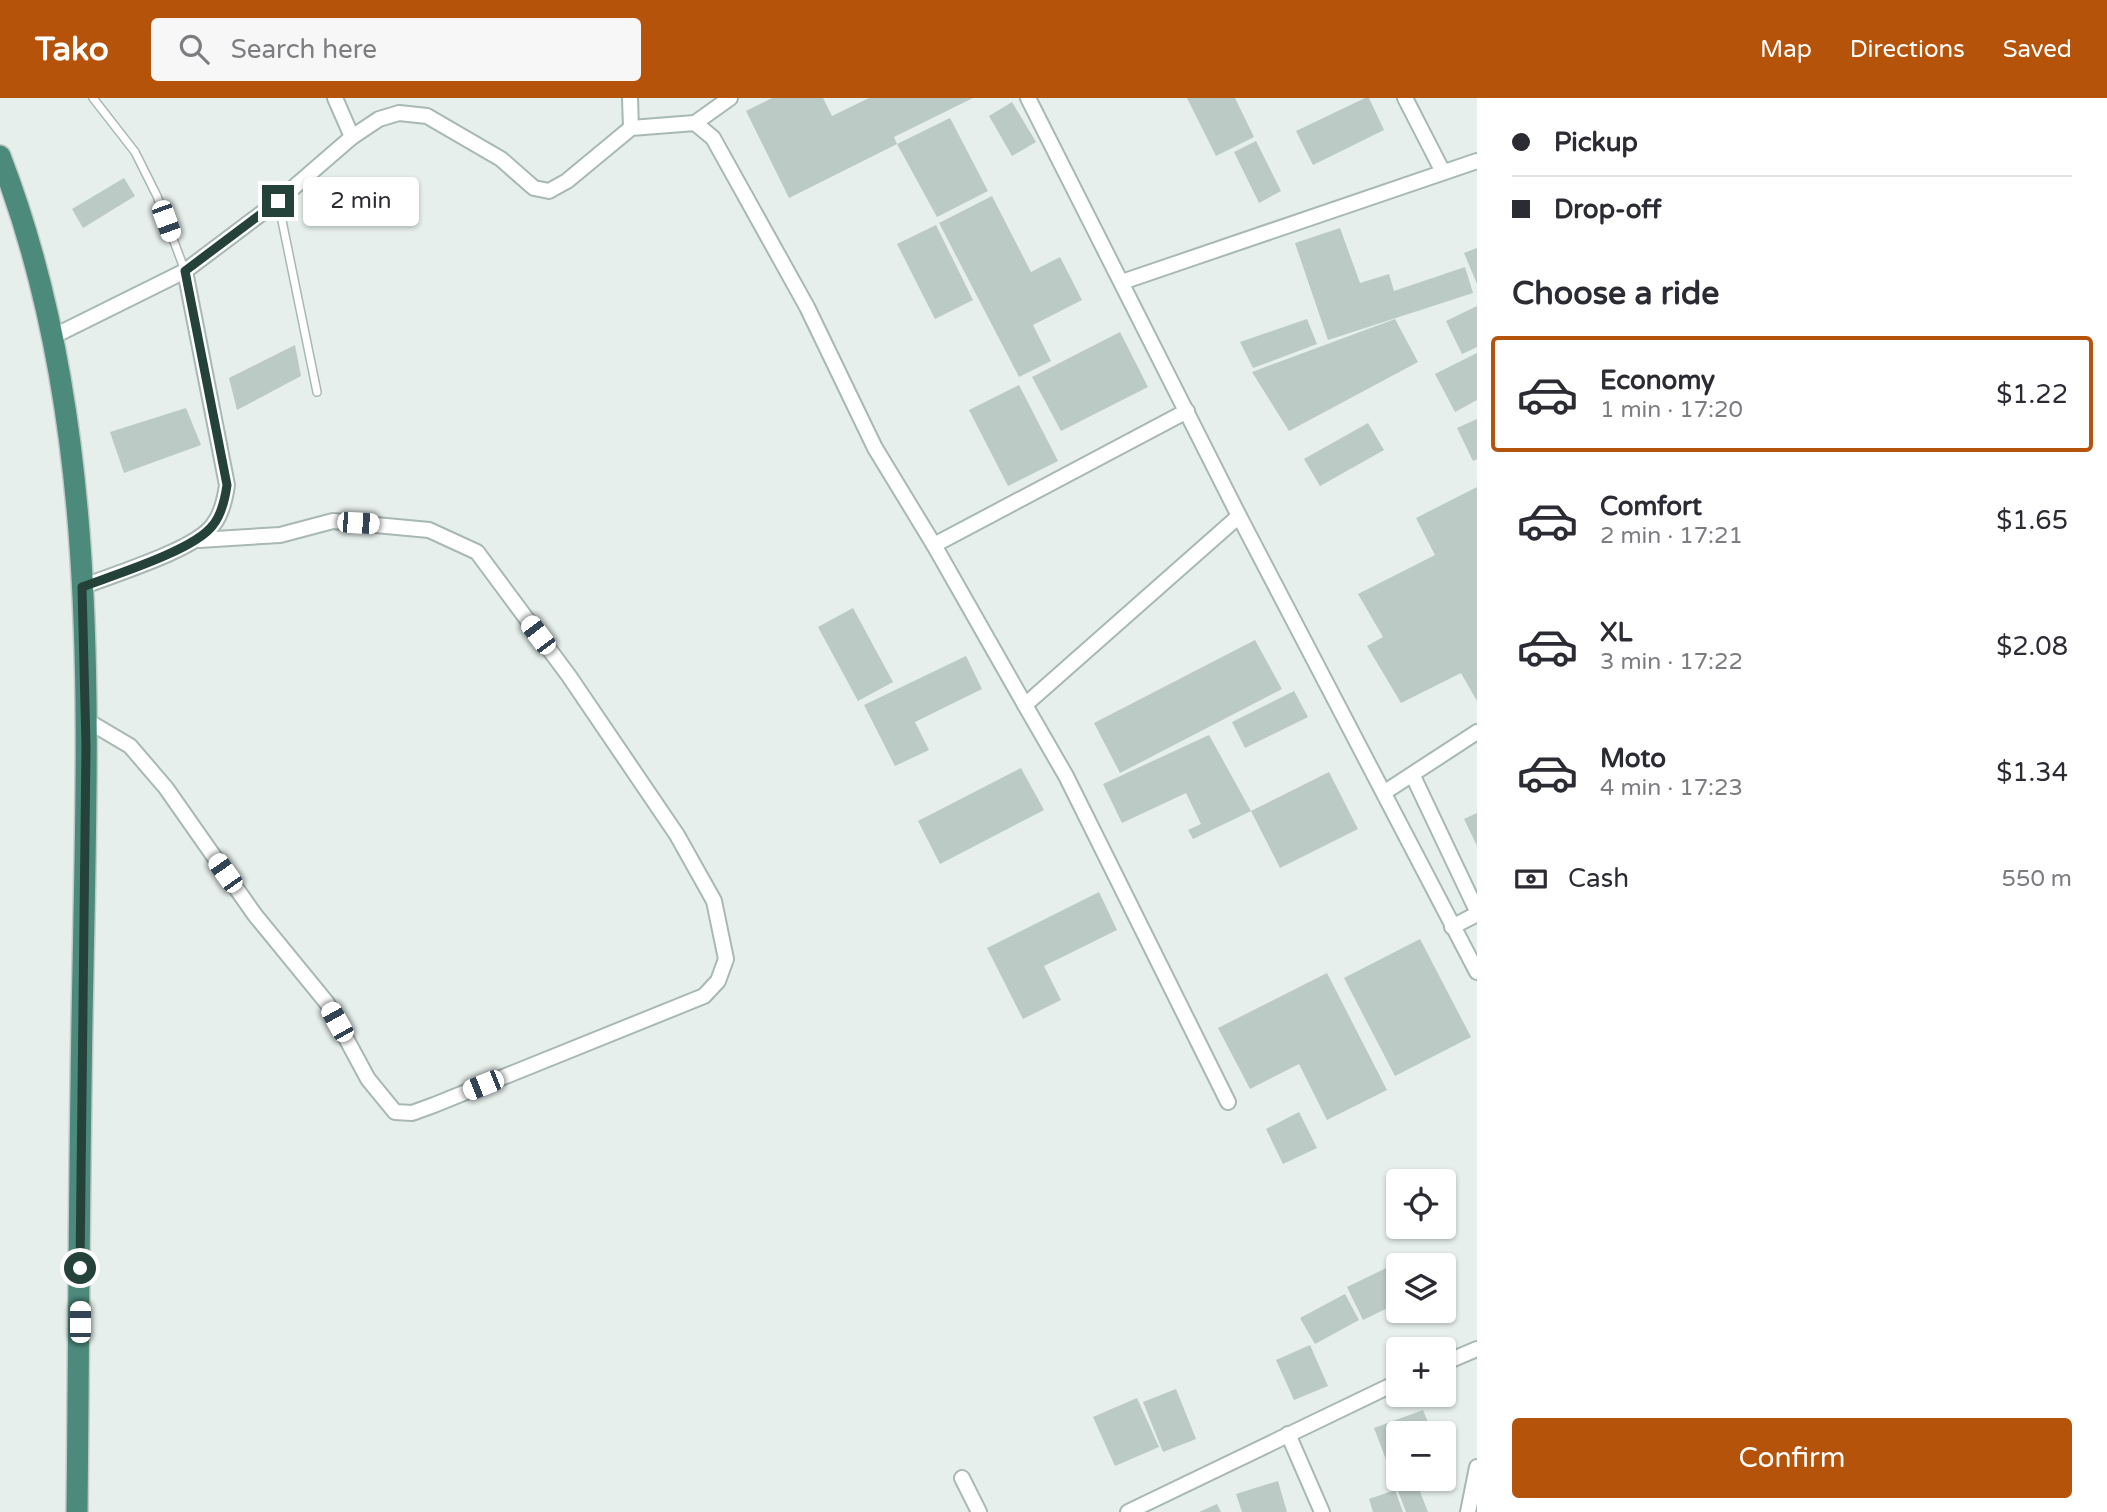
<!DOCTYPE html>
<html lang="en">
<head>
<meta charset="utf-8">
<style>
	:root { --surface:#fff; --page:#f7f7f7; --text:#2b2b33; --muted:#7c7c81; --line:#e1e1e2; --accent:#b45309 }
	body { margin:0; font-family:"Varela Round",sans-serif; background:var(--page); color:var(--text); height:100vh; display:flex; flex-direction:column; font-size:26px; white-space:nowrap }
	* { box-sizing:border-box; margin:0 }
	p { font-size:23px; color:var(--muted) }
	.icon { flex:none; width:38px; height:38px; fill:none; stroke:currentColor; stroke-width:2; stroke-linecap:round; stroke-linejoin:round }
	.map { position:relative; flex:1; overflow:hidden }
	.drawer { display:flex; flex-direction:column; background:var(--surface); width:630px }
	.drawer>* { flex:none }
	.guide { display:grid; align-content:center; height:154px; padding:0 35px; background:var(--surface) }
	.buttons { position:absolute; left:1386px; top:1071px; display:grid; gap:14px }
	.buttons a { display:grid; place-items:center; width:70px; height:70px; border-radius:7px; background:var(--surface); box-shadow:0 2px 5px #0004; font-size:35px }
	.end { position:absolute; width:32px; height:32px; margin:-16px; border:9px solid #24423a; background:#fff; box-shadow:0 0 0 4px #fff }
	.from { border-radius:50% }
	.bubble { position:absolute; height:49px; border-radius:7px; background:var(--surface); box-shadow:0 2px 5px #0004; font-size:23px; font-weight:600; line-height:49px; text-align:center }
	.car { position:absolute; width:21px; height:42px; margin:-21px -10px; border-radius:9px; box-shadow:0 0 5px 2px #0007; background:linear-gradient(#fff 24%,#345 0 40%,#fff 0 76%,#345 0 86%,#fff 0) }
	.guide b { display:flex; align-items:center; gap:24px; height:66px; font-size:26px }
	.guide b+b { border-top:2px solid var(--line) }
	.guide i { width:18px; height:18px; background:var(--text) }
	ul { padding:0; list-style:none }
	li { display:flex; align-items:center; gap:21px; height:116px; margin:0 14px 10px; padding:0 21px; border:4px solid transparent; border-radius:7px }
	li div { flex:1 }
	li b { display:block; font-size:26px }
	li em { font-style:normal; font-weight:600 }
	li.active { border-color:var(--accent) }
	li>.icon { width:63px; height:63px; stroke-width:1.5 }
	h2 { padding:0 35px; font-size:32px; line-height:84px }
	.pay { display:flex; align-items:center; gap:18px; height:77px; padding:0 35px; font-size:26px }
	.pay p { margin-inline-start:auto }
	.cta { display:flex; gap:14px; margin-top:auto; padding:14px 35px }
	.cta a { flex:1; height:80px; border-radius:7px; background:var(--accent); color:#fff; font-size:28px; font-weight:600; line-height:80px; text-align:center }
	header { display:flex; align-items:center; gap:42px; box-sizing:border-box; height:98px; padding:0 35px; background:var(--accent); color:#fff }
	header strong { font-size:33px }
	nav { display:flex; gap:38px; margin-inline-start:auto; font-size:24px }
	.search { width:490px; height:63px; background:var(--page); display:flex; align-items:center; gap:18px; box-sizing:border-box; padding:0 24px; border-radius:7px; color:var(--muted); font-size:26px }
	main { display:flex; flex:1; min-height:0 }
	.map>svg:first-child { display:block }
	.building { fill:#bbcac4 }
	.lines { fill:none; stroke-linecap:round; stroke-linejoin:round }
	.service-casing { stroke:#a8b8b2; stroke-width:10 }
	.minor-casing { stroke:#a8b8b2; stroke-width:18 }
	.trunk-casing { stroke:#c2cac8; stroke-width:24 }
	.service { stroke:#fff; stroke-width:7 }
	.minor { stroke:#fff; stroke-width:14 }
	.trunk { stroke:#4c8a7c; stroke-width:21 }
	.route { stroke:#24423a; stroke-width:9 }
</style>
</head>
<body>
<header>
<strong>Tako</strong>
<div class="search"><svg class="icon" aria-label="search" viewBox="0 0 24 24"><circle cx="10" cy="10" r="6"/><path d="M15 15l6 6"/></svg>Search here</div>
<nav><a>Map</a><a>Directions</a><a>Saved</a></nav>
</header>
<main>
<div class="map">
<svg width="1477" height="1414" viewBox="0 0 1477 1414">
	<rect width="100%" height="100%" fill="#e6efeb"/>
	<g class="building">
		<polygon points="772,0 823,0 832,18 869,0 973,0 894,39 897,46 789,100 746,13"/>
		<polygon points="1187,0 1235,0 1254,39 1216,58"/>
		<polygon points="1365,0 1369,0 1384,32 1313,67 1296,33"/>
		<polygon points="1012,4 1036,44 1012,58 989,18"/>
		<polygon points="950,20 988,93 937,119 897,46"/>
		<polygon points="1256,43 1281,93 1259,105 1234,54"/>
		<polygon points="124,80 135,98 83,130 72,111"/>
		<polygon points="992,98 1031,174 1060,159 1082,202 1033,227 1051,263 1019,279 939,125"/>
		<polygon points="936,127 973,202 935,221 897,146"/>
		<polygon points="1340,130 1360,185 1389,176 1394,193 1465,169 1473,195 1328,242 1295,145"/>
		<polygon points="1477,150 1477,186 1464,155"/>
		<polygon points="1477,208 1477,249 1462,256 1446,223"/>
		<polygon points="1307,221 1317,246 1253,270 1240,244"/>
		<polygon points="1395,221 1418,264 1289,333 1252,274"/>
		<polygon points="1120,234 1148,289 1061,333 1032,279"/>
		<polygon points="295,247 301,278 237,312 229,280"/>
		<polygon points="1477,255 1477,302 1455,314 1435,276"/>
		<polygon points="1019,287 1058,363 1008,388 969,312"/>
		<polygon points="186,310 201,347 124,375 110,334"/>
		<polygon points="1477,321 1477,361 1473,363 1457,330"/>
		<polygon points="1368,325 1384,352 1320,388 1304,361"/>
		<polygon points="1477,389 1477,603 1461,575 1401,605 1367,548 1383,539 1358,496 1435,457 1416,420"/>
		<polygon points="853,510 893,584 858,603 818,529"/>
		<polygon points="1255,542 1282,591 1120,675 1094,625"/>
		<polygon points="966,558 982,591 915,624 929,652 895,668 864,607"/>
		<polygon points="1294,593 1308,619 1245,650 1232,624"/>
		<polygon points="1209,637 1251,713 1193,741 1188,732 1201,726 1186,695 1122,725 1103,686"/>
		<polygon points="1021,670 1044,712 940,766 918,723"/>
		<polygon points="1329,674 1358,731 1280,770 1251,713"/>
		<polygon points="1477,715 1477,748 1464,721"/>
		<polygon points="1099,794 1117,832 1044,868 1061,902 1023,921 987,850"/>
		<polygon points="1420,841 1471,939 1395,978 1344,880"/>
		<polygon points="1327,875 1387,992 1327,1022 1299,966 1250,991 1218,930"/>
		<polygon points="1299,1014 1317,1050 1283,1066 1266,1031"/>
		<polygon points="1409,1159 1413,1167 1398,1167 1398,1205 1363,1222 1347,1189"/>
		<polygon points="1345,1196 1359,1222 1315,1246 1300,1220"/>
		<polygon points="1310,1247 1328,1288 1294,1302 1276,1262"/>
		<polygon points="1176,1291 1196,1341 1163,1354 1143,1304"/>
		<polygon points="1137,1300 1159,1349 1115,1368 1093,1319"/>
		<polygon points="1423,1312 1430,1329 1414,1335 1398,1335 1398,1381 1415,1381 1428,1414 1406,1414 1374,1330"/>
		<polygon points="1278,1383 1287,1414 1242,1414 1236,1396"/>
		<polygon points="1395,1392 1403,1414 1373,1414 1369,1401"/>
		<polygon points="1217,1406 1221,1414 1199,1414"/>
	</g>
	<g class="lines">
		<g class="service-casing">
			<g id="service">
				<polyline points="93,0 135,54 157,98 185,173"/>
				<polyline points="278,103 317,294"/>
			</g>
		</g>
		<g class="minor-casing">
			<g id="minor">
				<polyline points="335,0 352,39"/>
				<polyline points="630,0 631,30"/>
				<polyline points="1028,0 1239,418 1477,874"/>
				<polyline points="1405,0 1443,74"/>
				<polyline points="695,25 730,0"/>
				<polyline points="1122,184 1477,63"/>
				<polyline points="52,239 185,173 278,103 352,39 379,21 399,15 427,18 501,61 534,90 549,93 567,83 631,30 695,25 713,40 807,209 875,350 934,447 1025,607"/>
				<polyline points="934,447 1187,313"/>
				<path d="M82,489C114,476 195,452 213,427C222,416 225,401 227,387L185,173"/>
				<polyline points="86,622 130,648 166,690 255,817 327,905 368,981 395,1014 412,1015 434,1007 704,898 718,883 726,861 714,803 677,737 569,578 477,454 429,432 333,423 280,437 199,442"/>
				<polyline points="1413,678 1477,813"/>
				<polyline points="1385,694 1477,634"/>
				<polyline points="1452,829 1477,816"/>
				<polyline points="1228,1004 1066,678 1025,607 1239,418"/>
				<polyline points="1444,1265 1477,1251"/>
				<polyline points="1288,1336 1322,1414"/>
				<polyline points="962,1380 979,1414"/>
				<polyline points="1128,1414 1398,1284"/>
				<polyline points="1468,1414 1477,1369"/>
			</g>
		</g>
		<g class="trunk-casing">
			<path id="trunk" d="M0,58C100,316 88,600 83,872C79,1052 79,1233 77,1414"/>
		</g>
		<use href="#service" class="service"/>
		<use href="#minor" class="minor"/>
		<use href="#trunk" class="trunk"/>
	</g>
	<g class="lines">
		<path class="route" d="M80,1170L86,648L82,489C114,477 195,452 213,427C222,416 225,401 227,387L185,173L278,103"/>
	</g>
</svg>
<div class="buttons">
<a><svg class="icon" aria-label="locate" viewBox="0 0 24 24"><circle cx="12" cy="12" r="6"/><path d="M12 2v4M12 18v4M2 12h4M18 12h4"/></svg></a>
<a><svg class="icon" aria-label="layers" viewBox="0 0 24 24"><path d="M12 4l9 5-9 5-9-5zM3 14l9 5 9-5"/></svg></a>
<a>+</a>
<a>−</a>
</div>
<i class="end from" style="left:80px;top:1170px"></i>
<i class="end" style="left:278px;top:103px"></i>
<div class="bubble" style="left:303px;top:79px;width:116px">2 min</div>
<i class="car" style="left:166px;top:123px;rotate:160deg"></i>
<i class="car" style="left:358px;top:425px;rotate:93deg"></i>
<i class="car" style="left:538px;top:537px;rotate:323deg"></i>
<i class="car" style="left:225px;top:775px;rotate:325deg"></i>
<i class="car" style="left:337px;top:924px;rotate:331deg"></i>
<i class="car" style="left:483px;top:987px;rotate:248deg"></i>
<i class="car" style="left:80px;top:1224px;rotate:0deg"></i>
</div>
<section class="drawer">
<div class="guide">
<b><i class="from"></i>Pickup</b>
<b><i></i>Drop-off</b>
</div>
<h2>Choose a ride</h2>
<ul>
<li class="active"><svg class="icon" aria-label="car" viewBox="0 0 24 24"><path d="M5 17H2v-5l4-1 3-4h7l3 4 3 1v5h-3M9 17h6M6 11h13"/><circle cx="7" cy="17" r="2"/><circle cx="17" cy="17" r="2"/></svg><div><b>Economy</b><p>1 min · 17:20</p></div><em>$1.22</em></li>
<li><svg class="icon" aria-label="car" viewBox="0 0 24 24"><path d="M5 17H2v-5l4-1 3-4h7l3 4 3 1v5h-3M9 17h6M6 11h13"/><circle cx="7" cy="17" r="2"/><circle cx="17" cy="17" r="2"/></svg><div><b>Comfort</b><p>2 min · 17:21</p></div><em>$1.65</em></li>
<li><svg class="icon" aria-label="car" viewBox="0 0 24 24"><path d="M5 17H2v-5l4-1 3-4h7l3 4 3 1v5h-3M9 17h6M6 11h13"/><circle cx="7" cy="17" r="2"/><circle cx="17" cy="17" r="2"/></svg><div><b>XL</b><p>3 min · 17:22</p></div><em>$2.08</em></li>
<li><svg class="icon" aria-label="car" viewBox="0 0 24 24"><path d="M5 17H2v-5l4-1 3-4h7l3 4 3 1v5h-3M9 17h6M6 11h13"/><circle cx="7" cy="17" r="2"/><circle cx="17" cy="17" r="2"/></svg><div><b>Moto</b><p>4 min · 17:23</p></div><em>$1.34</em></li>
</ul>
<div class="pay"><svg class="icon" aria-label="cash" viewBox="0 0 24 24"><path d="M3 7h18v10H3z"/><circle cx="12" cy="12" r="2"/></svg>Cash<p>550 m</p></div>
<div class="cta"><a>Confirm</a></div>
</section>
</main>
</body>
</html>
